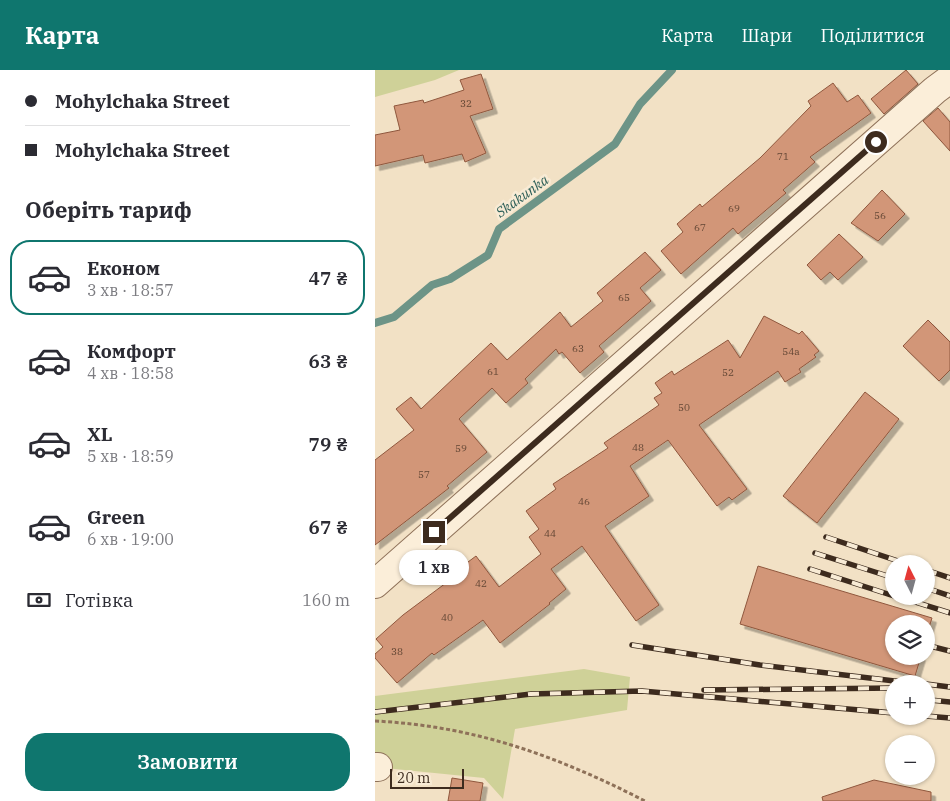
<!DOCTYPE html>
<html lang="uk">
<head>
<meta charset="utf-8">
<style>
	:root { --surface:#fff; --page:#f2f2f3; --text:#2b2b33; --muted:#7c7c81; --line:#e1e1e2; --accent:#0f766e }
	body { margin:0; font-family:"IBM Plex Serif",serif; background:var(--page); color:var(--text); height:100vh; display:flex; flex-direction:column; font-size:19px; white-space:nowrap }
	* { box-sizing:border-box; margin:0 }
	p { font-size:16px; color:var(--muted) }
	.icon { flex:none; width:28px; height:28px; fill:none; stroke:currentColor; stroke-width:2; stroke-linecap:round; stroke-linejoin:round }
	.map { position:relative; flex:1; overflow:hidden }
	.side { display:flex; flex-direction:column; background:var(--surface); width:375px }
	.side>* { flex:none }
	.hud { display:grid; align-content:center; height:110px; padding:0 25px; background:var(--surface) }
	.needle { width:32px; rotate:354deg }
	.buttons { position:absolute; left:510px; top:485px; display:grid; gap:10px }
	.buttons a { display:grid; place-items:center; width:50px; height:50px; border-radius:50%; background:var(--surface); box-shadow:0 1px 4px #0004; font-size:25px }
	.scale { position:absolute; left:15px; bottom:12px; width:74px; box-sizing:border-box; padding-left:5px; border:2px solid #3d2b1e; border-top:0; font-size:14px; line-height:18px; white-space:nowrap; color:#3d2b1e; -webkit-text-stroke:4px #f8ebd5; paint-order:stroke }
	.end { position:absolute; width:22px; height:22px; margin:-11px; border:6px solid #3d2b1e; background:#fff; box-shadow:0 0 0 2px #fff }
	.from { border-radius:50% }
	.bubble { position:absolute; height:35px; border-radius:18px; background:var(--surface); box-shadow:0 1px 4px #0004; font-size:16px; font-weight:600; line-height:35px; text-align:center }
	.hud b { display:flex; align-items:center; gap:18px; height:48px; font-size:19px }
	.hud b+b { border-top:1px solid var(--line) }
	.hud i { width:12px; height:12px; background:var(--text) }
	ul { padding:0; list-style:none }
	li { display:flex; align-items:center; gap:15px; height:75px; margin:0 10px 8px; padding:0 15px; border:2px solid transparent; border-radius:20px }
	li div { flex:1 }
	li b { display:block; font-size:19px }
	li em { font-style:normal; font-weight:600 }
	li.selected { border-color:var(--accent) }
	li>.icon { width:45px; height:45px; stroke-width:1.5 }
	h2 { padding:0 25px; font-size:22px; line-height:60px }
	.pay { display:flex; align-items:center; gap:12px; height:55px; padding:0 25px; font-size:19px }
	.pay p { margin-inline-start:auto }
	.action { display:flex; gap:10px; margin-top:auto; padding:10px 25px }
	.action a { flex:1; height:58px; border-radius:20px; background:var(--accent); color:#fff; font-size:20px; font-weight:600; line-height:58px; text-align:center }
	header { display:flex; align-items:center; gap:30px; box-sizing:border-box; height:70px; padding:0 25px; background:var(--accent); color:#fff }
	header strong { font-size:24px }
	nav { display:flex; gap:28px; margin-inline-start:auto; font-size:18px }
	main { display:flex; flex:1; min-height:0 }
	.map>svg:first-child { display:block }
	.green { fill:#cfd198 }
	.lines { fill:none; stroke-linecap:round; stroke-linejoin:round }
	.stream { stroke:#6d9487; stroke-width:8 }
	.building { fill:#d29678; stroke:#8f573d; filter:url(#shadow) }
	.minor-casing { stroke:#8e7159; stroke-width:30 }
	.path { stroke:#8e7159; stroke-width:3; stroke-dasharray:4 2.5; stroke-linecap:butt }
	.minor { stroke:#fbeed9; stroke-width:28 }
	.rail-casing { stroke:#3d2b1e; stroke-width:5.5 }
	.rail { stroke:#f8ebd5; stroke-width:4; stroke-dasharray:11; stroke-linecap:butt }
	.route { stroke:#3d2b1e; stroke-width:6 }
	.labels { text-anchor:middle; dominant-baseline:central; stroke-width:5; stroke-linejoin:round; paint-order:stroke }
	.number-label { font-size:10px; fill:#624634 }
	.water-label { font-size:14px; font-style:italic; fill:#2c5e57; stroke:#f8ebd5 }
</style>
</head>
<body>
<header>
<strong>Карта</strong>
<nav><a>Карта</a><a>Шари</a><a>Поділитися</a></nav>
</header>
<main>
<section class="side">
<div class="hud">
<b><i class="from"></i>Mohylchaka Street</b>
<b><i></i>Mohylchaka Street</b>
</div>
<h2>Оберіть тариф</h2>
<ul>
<li class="selected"><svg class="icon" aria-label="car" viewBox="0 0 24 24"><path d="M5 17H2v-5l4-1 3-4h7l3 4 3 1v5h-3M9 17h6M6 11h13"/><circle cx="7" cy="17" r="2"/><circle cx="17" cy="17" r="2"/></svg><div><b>Економ</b><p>3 хв · 18:57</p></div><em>47 ₴</em></li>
<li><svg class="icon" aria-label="car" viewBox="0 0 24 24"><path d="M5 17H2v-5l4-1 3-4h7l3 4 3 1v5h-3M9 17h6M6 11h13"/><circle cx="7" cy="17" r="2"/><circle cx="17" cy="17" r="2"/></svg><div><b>Комфорт</b><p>4 хв · 18:58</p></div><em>63 ₴</em></li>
<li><svg class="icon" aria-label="car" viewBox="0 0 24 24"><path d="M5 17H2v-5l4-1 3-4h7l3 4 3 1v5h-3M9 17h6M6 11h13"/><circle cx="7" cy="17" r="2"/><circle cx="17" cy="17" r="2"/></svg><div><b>XL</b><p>5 хв · 18:59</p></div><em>79 ₴</em></li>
<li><svg class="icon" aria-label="car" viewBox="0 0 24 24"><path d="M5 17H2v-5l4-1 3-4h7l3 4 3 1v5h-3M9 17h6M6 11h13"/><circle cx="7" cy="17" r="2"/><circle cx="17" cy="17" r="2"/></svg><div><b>Green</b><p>6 хв · 19:00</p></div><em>67 ₴</em></li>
</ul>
<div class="pay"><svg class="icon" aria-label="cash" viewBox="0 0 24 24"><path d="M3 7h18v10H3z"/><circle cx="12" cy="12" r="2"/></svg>Готівка<p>160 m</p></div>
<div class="action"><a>Замовити</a></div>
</section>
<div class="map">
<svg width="575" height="731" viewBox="0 0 575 731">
	<defs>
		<filter id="shadow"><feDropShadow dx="4.5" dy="4.5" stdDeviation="0" flood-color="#0004"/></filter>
	</defs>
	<rect width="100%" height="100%" fill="#f2e1c5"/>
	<g class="green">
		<polygon points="0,0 84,0 60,10 0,27"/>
		<polygon points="209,599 255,607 252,640 140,659 128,729 109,708 0,697 0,626"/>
	</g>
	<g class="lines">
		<polyline class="stream" points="0,253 19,247 57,215 75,209 113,185 124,159 240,74 265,34 297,0"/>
	</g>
	<g class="building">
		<polygon points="531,0 543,14 509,44 496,29"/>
		<polygon points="106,4 118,39 95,46 111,83 90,92 87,84 50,93 48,85 0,96 0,65 25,60 19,36 48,30 49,33 89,20 85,10"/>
		<polygon points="458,13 472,32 483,25 496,43 435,87 440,92 408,120 411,123 363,164 358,158 306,204 286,181 308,162 302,154 325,134 327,137 385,88 436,36 433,31"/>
		<polygon points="563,38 575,52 575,81 548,51"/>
		<polygon points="507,120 530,144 503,171 476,153"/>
		<polygon points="464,164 488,187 463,210 455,202 446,210 432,195"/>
		<polygon points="270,182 286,200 265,218 276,231 224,276 229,282 205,303 187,282 184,284 181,279 150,309 153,313 131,333 117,318 84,349 112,382 72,416 74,418 0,475 0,390 39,360 21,339 36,327 46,339 116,273 132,290 185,242 196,257 228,231 222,223"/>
		<polygon points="389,246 424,264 427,261 444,281 439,285 441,287 424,299 426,302 410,312 403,301 324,355 372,419 357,430 354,427 342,436 293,370 255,396 274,426 230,456 284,535 261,551 207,476 176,499 191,519 174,533 175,534 125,573 108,550 59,585 57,583 22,613 0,588 0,584 8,577 1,569 28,545 87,501 85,498 101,486 124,517 166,484 154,467 164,459 151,441 181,419 178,414 233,378 229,373 284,335 279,328 287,323 280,313 297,301 299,305 353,270 365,288"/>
		<polygon points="553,250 575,272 575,300 564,311 528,276"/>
		<polygon points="490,322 524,349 442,453 408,426"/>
		<polygon points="383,496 557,548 551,567 551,554 519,554 519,586 546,586 540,606 365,554"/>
		<polygon points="77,708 108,713 105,731 73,731"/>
		<polygon points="499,710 556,722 556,731 448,731 447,727"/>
	</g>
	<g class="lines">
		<g class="minor-casing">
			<g id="minor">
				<polyline points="0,514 560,20 575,9"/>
				<polyline points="0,697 3,697"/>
			</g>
		</g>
		<path class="path" d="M0,651C100,656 182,686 270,731"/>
		<use href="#minor" class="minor"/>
		<g class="rail-casing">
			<g id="rail">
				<polyline points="451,467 532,494"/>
				<polyline points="440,483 519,508"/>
				<polyline points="435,499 519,526"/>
				<polyline points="551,500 575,508"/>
				<polyline points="551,518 575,526"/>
				<polyline points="521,526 575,543"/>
				<polyline points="257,575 385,595 545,614"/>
				<polyline points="551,575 575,581"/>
				<polyline points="551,614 575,617"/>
				<polyline points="329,620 519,618"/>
				<polyline points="555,630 575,632"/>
				<polyline points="0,642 156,624 267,621 519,643"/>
				<polyline points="551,646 575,648"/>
			</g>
		</g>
		<use href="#rail" class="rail"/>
	</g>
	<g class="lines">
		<polyline class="route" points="59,462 501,72"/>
	</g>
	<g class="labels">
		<g class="number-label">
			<text x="91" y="33">32</text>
			<text x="408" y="86">71</text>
			<text x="359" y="138">69</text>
			<text x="505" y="145">56</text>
			<text x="325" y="157">67</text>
			<text x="249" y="227">65</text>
			<text x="203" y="278">63</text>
			<text x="416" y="281">54а</text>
			<text x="118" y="301">61</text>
			<text x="353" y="302">52</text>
			<text x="309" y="337">50</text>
			<text x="263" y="377">48</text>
			<text x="86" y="378">59</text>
			<text x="49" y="404">57</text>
			<text x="209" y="431">46</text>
			<text x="175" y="463">44</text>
			<text x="106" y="513">42</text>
			<text x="72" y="547">40</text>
			<text x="22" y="581">38</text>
		</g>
		<g class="water-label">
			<text transform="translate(147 126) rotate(-36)">Skakunka</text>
		</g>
	</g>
</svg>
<div class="buttons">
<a><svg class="needle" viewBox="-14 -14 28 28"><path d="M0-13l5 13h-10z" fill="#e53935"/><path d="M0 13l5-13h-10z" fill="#7c7c81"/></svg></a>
<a><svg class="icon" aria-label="layers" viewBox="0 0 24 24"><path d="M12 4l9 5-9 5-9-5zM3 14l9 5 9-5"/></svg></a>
<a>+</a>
<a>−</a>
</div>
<div class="scale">20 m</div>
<i class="end from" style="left:501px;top:72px"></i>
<i class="end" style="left:59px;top:462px"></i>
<div class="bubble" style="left:24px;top:480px;width:70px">1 хв</div>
</div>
</main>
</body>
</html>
